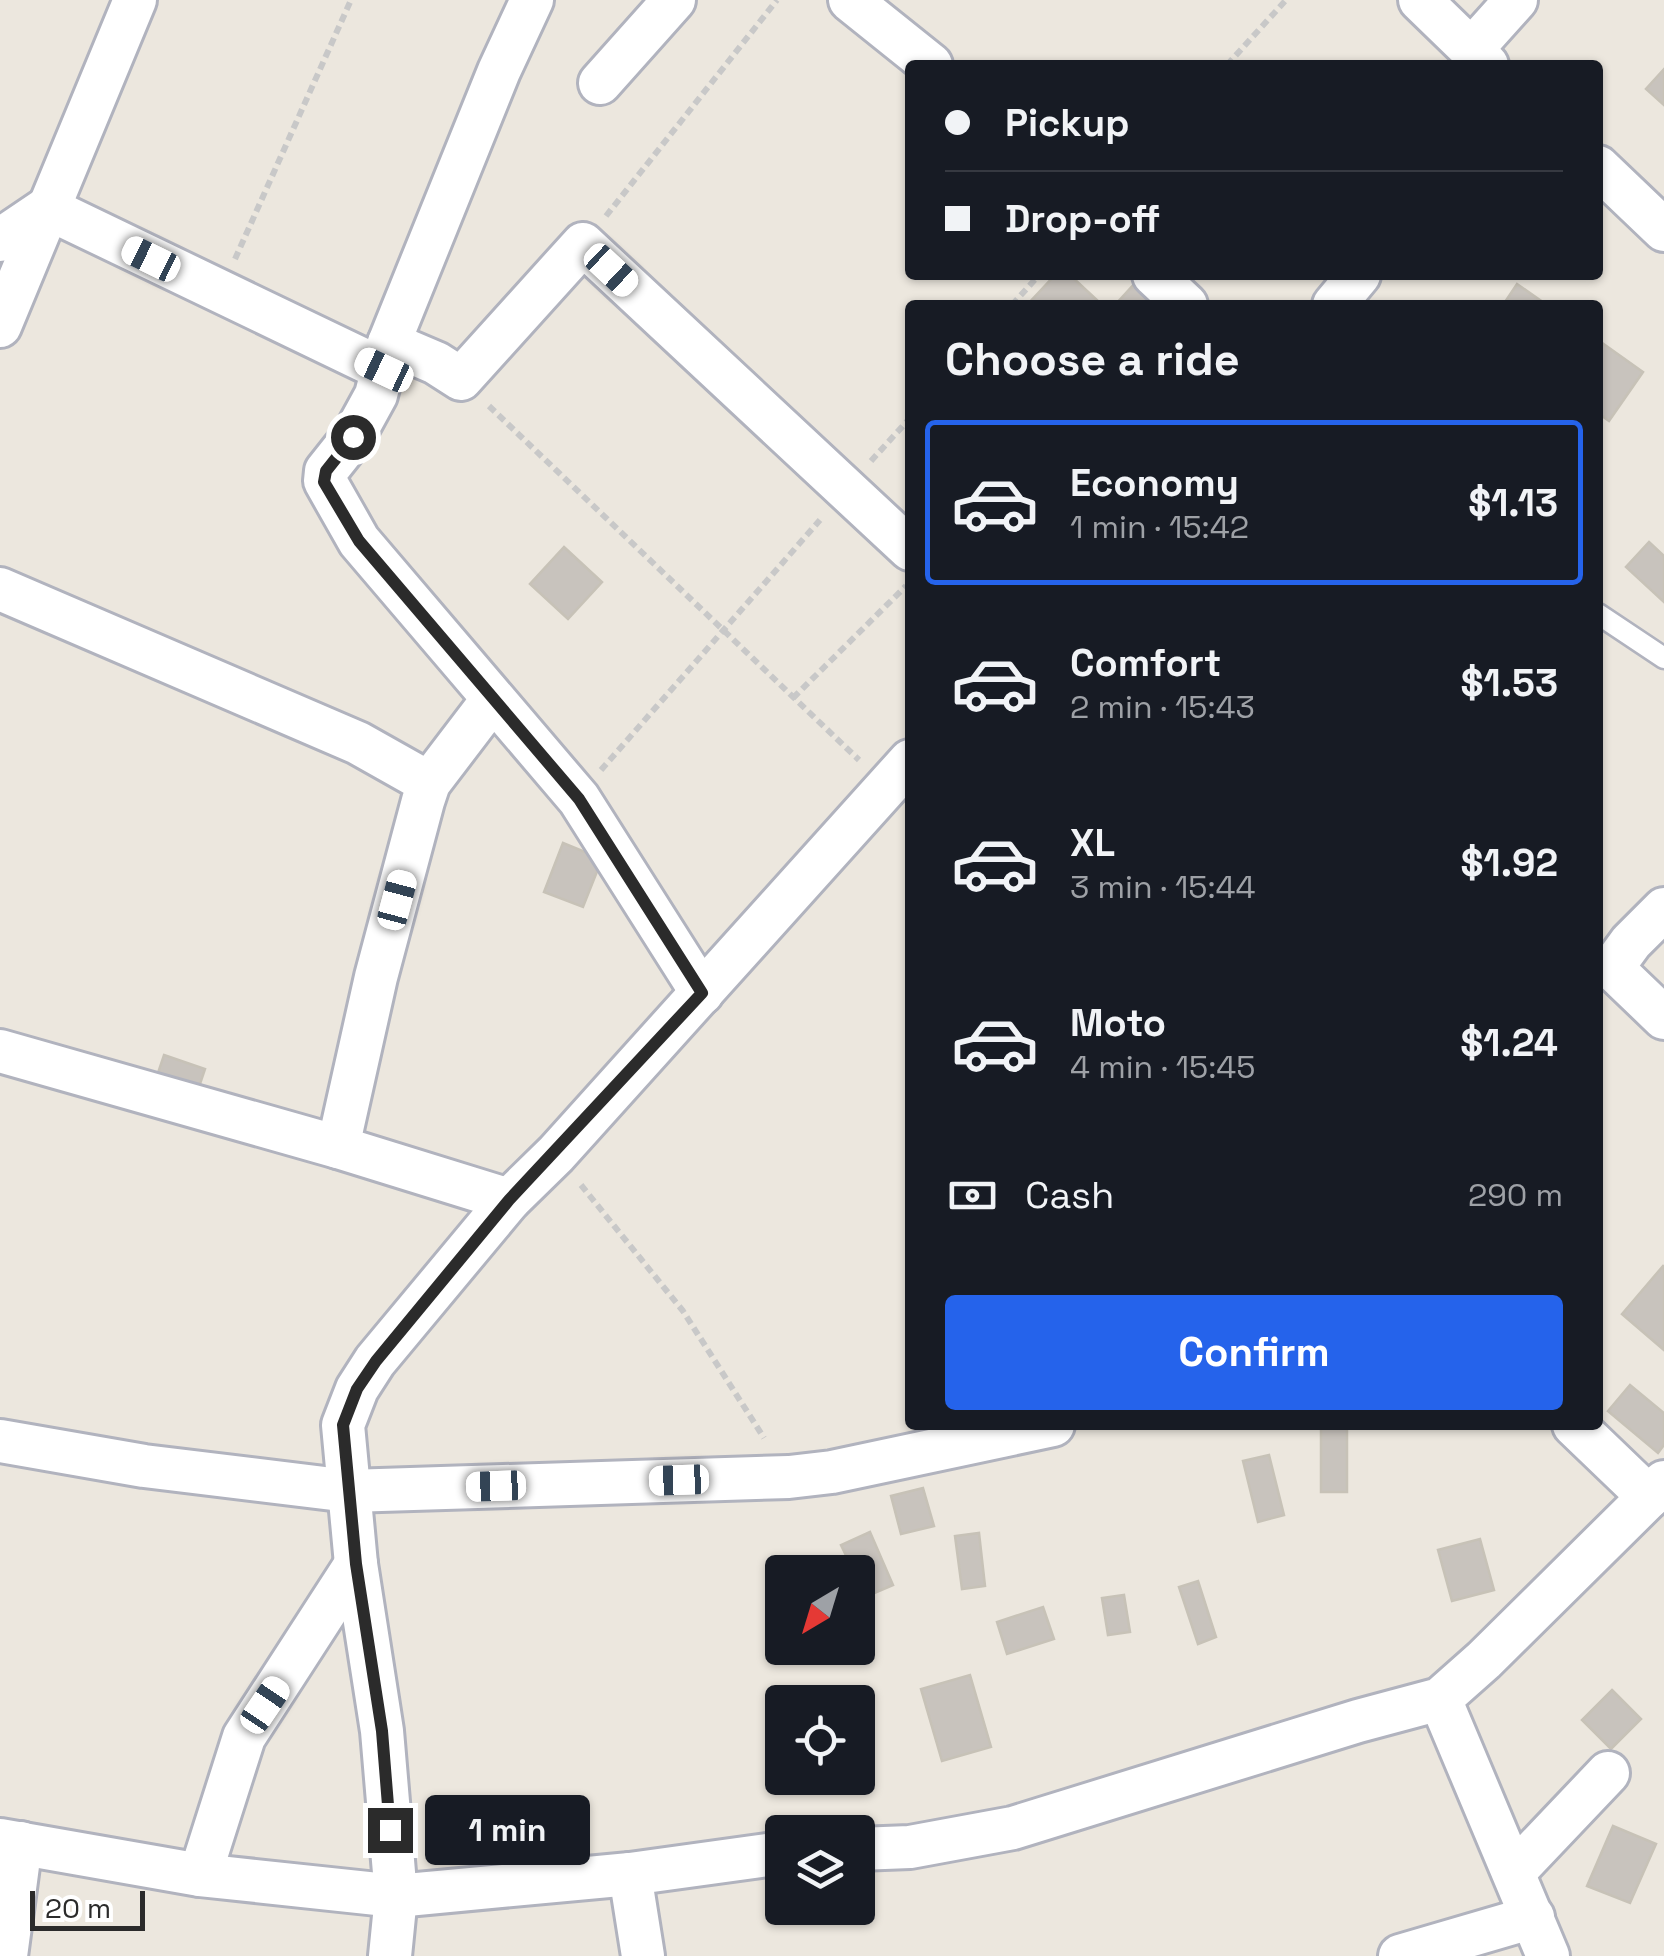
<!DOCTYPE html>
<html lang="en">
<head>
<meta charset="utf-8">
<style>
	:root { --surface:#171b24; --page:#20242c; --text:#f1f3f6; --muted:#9ea1a6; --line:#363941; --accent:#2563eb }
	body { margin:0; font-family:"Space Grotesk",sans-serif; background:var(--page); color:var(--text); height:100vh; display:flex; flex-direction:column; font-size:38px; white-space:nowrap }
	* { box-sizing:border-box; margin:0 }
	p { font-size:32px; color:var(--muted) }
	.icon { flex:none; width:55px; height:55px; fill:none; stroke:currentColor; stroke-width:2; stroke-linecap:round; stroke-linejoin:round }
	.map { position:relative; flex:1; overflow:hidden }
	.drawer { position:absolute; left:905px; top:300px; width:698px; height:1130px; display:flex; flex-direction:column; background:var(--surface); border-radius:10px; box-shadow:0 2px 8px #0004 }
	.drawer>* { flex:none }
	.banner { position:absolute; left:905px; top:60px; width:698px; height:220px; border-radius:10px; box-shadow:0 2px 8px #0004; display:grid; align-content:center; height:220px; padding:0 40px; background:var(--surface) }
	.needle { width:65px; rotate:218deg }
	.controls { position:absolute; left:765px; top:1555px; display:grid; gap:20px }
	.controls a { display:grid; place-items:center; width:110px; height:110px; border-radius:10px; background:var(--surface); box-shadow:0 2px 8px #0004; font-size:50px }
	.scale { position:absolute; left:30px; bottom:25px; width:115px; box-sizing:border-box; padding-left:10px; border:5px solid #2b2b2b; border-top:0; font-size:28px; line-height:35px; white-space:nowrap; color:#2b2b2b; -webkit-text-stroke:8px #fff; paint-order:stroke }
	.end { position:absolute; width:45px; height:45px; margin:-22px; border:12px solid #2b2b2b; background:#fff; box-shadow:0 0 0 5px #fff }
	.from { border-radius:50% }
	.bubble { position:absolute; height:70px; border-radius:10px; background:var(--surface); box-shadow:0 2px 8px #0004; font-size:32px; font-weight:800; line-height:70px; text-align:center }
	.car { position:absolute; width:30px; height:60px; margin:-30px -15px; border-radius:12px; box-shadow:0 0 8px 2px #0007; background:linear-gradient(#fff 24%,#345 0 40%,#fff 0 76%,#345 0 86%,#fff 0) }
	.banner b { display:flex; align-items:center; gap:35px; height:95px; font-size:38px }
	.banner b+b { border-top:2px solid var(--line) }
	.banner i { width:25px; height:25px; background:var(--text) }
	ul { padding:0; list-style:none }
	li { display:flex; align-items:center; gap:30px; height:165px; margin:0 20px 15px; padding:0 20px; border:5px solid transparent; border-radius:10px }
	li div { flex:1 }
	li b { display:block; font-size:38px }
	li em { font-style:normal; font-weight:800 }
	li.selected { border-color:var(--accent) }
	li>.icon { width:90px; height:90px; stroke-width:1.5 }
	h2 { padding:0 40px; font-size:45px; line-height:120px }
	.pay { display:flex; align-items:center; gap:25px; height:110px; padding:0 40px; font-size:38px }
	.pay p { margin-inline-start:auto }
	.button { display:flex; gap:20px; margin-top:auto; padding:20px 40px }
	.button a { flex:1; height:115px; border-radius:10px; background:var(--accent); color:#fff; font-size:40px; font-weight:800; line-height:115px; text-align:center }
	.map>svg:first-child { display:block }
	.building { fill:#c8c3bd; stroke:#c7c2b7; stroke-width:2.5 }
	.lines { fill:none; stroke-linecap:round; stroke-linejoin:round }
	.service-casing { stroke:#b1b3be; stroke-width:25 }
	.minor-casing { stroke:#b1b3be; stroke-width:48 }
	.path { stroke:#c8c8c8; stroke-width:6; stroke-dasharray:8 5; stroke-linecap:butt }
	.service { stroke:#fff; stroke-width:20 }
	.minor { stroke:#fff; stroke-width:42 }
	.route { stroke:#2b2b2b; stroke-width:12 }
</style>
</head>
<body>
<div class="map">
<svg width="1664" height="1956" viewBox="0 0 1664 1956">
	<rect width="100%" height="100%" fill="#ece7de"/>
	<g class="building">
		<polygon points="1664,69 1664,105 1646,89"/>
		<polygon points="1055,275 1070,275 1098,301 1094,305 1027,305"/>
		<polygon points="1136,282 1162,305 1115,305"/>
		<polygon points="1517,284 1547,305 1503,305"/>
		<polygon points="1598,340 1643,372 1609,421 1598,413"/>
		<polygon points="1649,542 1664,556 1664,602 1626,567"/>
		<polygon points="564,547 602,582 568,619 530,584"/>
		<polygon points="563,843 602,859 583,907 544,892"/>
		<polygon points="164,1055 205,1069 197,1093 156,1079"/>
		<polygon points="1663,1266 1664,1267 1664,1350 1622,1314"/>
		<polygon points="1630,1385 1664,1413 1664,1445 1658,1453 1608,1411"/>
		<rect x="1321" y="1425" width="26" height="67"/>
		<polygon points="1269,1455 1284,1515 1258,1522 1243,1461"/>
		<polygon points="923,1488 934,1526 901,1534 891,1496"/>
		<polygon points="870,1532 893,1585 865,1597 858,1572 854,1572 841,1545"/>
		<polygon points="979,1533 985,1586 962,1589 955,1536"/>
		<polygon points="1480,1539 1494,1590 1452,1601 1438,1550"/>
		<polygon points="1198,1581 1216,1637 1198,1644 1179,1587"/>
		<polygon points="1124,1595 1130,1632 1108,1635 1102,1598"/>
		<polygon points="1043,1607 1054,1639 1007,1654 997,1622"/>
		<polygon points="970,1675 991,1747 942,1761 921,1689"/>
		<polygon points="1612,1690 1641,1719 1611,1749 1582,1720"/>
		<polygon points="1613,1826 1656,1844 1630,1903 1587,1886"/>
	</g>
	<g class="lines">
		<g class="service-casing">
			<polyline id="service" points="1598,614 1664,658"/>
		</g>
		<g class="minor-casing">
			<g id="minor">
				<polyline points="532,0 499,71 389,343 376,395 353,437 326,471 325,481 359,541 579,799 702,993"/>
				<polyline points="850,0 931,65"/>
				<polyline points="1420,0 1487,65"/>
				<polyline points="1472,49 1516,0"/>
				<polyline points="600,83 674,0"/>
				<polyline points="1598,167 1664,230"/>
				<polyline points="0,240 47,208 384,370"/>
				<polyline points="1154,275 1186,305"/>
				<polyline points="1334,305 1359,275"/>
				<polyline points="0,326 135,0"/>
				<polyline points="389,343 436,363 461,379 583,244 910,549"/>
				<polyline points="0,589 358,743 429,783"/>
				<polyline points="1664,909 1631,942 1612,968 1664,1018"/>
				<polyline points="0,1051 338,1147 509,1200"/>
				<polyline points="338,1147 376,977 423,801 429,783 493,699"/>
				<polyline points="1574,1425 1649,1497"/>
				<polyline points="0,1441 144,1466 349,1491 789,1477 832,1472 1053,1425"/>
				<polyline points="1440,1699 1548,1956"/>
				<polyline points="0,1840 200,1875 396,1896 630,1874 782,1853"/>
				<polyline points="858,1849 910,1847 1013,1828 1358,1721 1440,1699 1484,1660 1664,1482"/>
				<polyline points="1514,1872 1608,1773"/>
				<polyline points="630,1874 643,1956"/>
				<polyline points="200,1875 244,1737 356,1564"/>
				<polyline points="6,1956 21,1843"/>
				<polyline points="390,1956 396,1896 382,1731 356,1564 343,1425 357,1389 375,1361 509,1200 556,1154 910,761"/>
				<polyline points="1400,1956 1533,1917"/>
			</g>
		</g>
		<g class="path">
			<polyline points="1227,65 1286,0"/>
			<polyline points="606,216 777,0"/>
			<polyline points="235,259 351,0"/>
			<polyline points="1012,305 1039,275"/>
			<polyline points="489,406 859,760"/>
			<polyline points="871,461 910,418"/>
			<polyline points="793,698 906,586"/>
			<polyline points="601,770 820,520"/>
			<polyline points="581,1185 683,1311 764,1438"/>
		</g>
		<use href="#service" class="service"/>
		<use href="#minor" class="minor"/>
	</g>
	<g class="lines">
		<polyline class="route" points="353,437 326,471 324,482 359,541 579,799 702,993 509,1200 376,1361 357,1389 343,1425 356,1564 382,1731 390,1830"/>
	</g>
</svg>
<div class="controls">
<a><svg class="needle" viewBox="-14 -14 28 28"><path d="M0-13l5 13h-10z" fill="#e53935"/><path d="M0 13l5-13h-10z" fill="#9ea1a6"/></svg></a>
<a><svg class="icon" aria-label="locate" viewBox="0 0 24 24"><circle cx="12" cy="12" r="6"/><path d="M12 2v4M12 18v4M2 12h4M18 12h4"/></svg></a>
<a><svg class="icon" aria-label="layers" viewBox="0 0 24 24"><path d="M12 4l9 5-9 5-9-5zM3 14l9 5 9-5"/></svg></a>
</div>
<div class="scale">20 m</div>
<i class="end from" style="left:353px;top:437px"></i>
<i class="end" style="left:390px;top:1830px"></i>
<div class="bubble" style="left:425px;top:1795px;width:165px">1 min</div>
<i class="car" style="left:151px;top:259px;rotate:296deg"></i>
<i class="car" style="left:611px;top:270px;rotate:133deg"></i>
<i class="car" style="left:384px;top:370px;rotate:295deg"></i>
<i class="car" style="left:397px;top:900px;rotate:15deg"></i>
<i class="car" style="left:679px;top:1480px;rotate:268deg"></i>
<i class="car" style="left:496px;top:1486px;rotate:268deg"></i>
<i class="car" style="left:265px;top:1705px;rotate:34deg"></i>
<div class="banner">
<b><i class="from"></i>Pickup</b>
<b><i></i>Drop-off</b>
</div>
<section class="drawer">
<h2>Choose a ride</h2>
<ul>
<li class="selected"><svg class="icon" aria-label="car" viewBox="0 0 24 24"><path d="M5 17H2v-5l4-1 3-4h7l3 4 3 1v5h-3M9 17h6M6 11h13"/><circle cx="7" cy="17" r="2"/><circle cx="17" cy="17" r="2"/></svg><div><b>Economy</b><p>1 min · 15:42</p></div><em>$1.13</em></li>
<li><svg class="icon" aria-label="car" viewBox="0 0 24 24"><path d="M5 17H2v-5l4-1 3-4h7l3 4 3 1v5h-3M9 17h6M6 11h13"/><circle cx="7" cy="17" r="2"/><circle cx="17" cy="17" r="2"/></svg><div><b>Comfort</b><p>2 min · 15:43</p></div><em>$1.53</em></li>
<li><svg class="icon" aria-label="car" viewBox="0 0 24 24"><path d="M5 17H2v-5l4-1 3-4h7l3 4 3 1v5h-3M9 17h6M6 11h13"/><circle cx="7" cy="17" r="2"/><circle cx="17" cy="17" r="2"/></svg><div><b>XL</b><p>3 min · 15:44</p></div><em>$1.92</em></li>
<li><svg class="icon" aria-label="car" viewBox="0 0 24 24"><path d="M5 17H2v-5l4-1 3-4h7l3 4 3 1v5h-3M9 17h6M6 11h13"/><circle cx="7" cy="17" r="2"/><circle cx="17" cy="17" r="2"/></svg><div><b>Moto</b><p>4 min · 15:45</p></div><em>$1.24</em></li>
</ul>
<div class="pay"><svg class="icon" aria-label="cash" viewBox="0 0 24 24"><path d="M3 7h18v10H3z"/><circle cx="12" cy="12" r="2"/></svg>Cash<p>290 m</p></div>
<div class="button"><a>Confirm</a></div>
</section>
</div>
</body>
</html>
